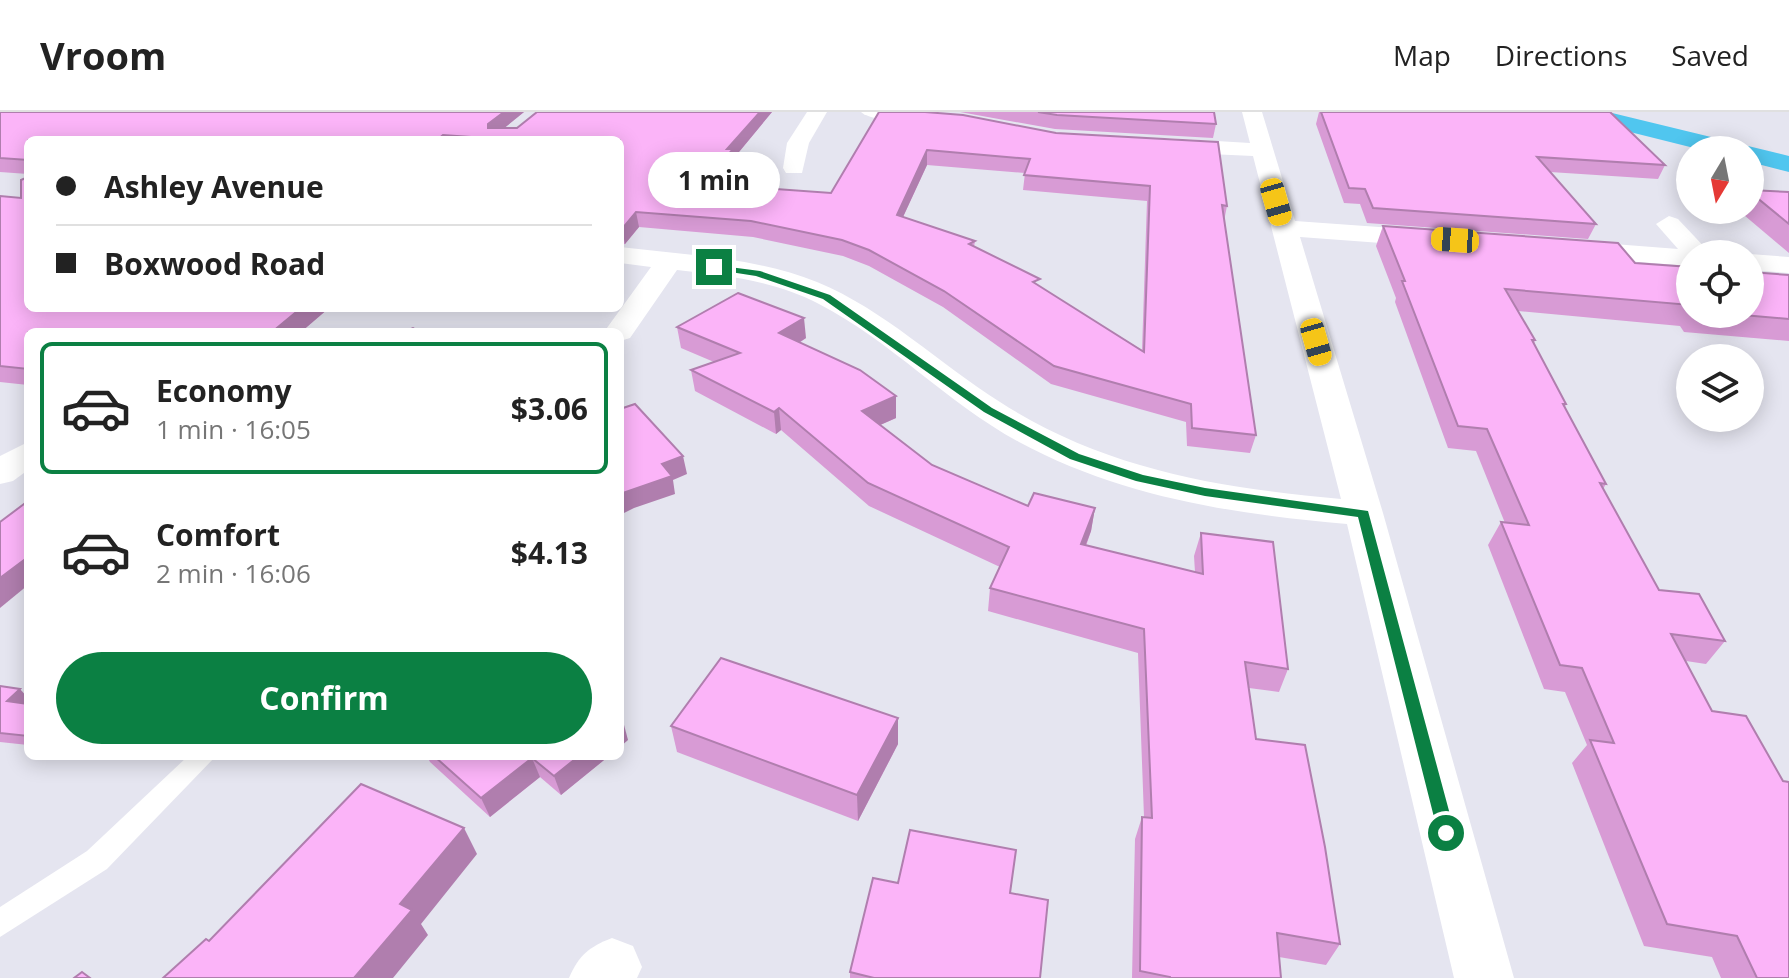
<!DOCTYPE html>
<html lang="en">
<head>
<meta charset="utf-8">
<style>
	:root { --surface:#fff; --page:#f2f2f2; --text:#222; --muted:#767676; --line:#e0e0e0; --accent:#0b8043 }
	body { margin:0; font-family:"Open Sans",sans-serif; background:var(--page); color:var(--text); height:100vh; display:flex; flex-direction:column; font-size:30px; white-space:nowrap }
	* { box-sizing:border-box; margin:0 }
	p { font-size:26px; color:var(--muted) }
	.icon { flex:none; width:44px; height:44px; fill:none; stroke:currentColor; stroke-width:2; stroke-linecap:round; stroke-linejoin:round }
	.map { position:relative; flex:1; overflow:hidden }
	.sheet { position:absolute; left:24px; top:216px; width:600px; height:432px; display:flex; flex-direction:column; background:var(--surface); border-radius:12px; box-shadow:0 4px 20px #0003 }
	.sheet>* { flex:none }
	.hud { position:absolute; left:24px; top:24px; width:600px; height:176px; border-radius:12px; box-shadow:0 4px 20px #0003; display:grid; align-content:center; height:176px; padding:0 32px; background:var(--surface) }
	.needle { width:52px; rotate:190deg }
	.tools { position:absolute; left:1676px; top:24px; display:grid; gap:16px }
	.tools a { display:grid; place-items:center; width:88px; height:88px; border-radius:50%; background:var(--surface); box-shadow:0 4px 20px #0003; font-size:40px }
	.end { position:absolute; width:36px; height:36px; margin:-18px; border:10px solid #0b8043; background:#fff; box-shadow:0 0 0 4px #fff }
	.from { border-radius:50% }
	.bubble { position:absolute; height:56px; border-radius:28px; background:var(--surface); box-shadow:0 4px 20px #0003; font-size:26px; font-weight:700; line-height:56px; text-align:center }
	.car { position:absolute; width:24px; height:48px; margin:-24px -12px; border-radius:10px; box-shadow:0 0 6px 2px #0007; background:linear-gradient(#f5c518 24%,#345 0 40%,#f5c518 0 76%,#345 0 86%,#f5c518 0) }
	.hud b { display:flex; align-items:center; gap:28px; height:76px; font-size:30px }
	.hud b+b { border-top:2px solid var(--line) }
	.hud i { width:20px; height:20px; background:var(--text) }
	ul { padding:14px 0 0; list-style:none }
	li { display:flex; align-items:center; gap:24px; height:132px; margin:0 16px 12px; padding:0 16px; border:4px solid transparent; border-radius:12px }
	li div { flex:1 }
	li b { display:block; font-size:30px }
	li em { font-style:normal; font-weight:700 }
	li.active { border-color:var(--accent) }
	li>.icon { width:72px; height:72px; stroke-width:1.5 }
	.cta { display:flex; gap:16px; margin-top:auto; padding:16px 32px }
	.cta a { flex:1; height:92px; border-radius:48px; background:var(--accent); color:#fff; font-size:32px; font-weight:700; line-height:92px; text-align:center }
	header { display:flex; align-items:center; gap:48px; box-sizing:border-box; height:112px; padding:0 40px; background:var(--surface); border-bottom:2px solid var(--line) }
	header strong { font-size:38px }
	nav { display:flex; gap:44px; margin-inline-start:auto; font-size:28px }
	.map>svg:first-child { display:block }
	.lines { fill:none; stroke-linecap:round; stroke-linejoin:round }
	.canal { fill:#50c6ef; fill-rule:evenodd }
	.service { fill:#fff; fill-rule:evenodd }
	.minor { fill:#fff; fill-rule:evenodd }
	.wall { fill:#d89bd5; fill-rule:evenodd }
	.shaded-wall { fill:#b07eae }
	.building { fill:#fbb4f8; stroke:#b07eae; stroke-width:2; fill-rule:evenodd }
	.route { fill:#0b8043 }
</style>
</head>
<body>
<header>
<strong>Vroom</strong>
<nav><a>Map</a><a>Directions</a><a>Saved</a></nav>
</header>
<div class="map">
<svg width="1789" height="866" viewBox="0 0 1789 866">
	<rect width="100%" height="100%" fill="#e5e5f0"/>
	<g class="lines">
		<polygon class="canal" points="1500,0 1608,0 1789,44 1789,60 1750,50 1750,38 1702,38 1598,12 1512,7"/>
		<polygon class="service" points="188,644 216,644 107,757 0,825 0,795 87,739"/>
		<g class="minor">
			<polygon points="807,0 827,0 809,31 802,61 786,61 783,56 787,31"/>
			<path d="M861,0H940L942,4C933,14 870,10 861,0Z"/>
			<path d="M1242,0H1262L1295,109L1435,119L1448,127L1435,135L1300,125L1383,401L1514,866H1454L1347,412C1233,402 1121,385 1019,330C947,291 891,229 819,192C775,169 725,163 677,158L630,226L620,229V220H604L651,155L620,151V135C685,143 755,145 817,170C885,198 938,251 1000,290C1104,357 1219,376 1341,387L1253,44L1166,40L1155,33L1166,26L1250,31Z"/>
			<polygon points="1669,104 1678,107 1711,142 1690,142 1690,154 1575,145 1566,143 1562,137 1566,131 1575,129 1678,137 1656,112"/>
			<polygon points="1749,142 1750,142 1789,145 1789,161 1750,158"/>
			<polygon points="28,330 28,358 13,369 0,372 0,344"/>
			<path d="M612,826L633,834L642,855L637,866H569C579,843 589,835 612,826Z"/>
		</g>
	</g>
	<g class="wall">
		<path d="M0,0H524L504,16H517L537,0H772L734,46V52L717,73L831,81L879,0L1227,94L1224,109L1256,323L1250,341L1187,334L1186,310L1051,272L943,195L869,154L843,144L753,125L639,115L625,132L620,133V28H28V62L0,60ZM927,53L1025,61L1023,78L1147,89L1142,238L974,135L975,129L903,105Z"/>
		<polygon points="960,0 1214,0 1216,12 1213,26 1055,17"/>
		<polygon points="1319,0 1610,0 1665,53 1658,67 1550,60 1596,112 1588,127 1367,111 1360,92 1344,91 1316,12"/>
		<polygon points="1750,78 1789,80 1789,141 1738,98 1750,98"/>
		<polygon points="0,84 21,86 28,196 329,196 301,220 28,220 28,273 0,270"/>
		<polygon points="1383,114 1635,151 1690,155 1690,202 1750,202 1789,163 1789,229 1684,220 1680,214 1518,199 1535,228 1534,232 1566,292 1565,295 1606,372 1603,377 1659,478 1725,529 1706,552 1686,549 1789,866 1721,866 1712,845 1644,834 1572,651 1587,633 1565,580 1544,577 1488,433 1501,410 1505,411 1476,339 1448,336 1395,190 1396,186 1376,134"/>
		<polygon points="677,215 806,226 799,231 896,306 880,313 932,353 1028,394 1095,396 1091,419 1086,434 1195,460 1194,444 1201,421 1288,557 1279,580 1249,576 1256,627 1340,832 1326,853 1279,845 1281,866 1132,866 1135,727 1142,705 1144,705 1138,541 988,499 990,476 1000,455 869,394 781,318 776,322 695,279 691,258 714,250 681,236"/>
		<polygon points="0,574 24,591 28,592 28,633 0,630"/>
		<polygon points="671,614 898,632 858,709 677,640"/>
		<polygon points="427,644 609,644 561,683 540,665 490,705 430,650"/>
		<polygon points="898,771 1010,781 1040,866 850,866 850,860"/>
	</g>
	<g class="shaded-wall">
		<polygon points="504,0 524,0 492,26 488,16 488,12"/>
		<polygon points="760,0 772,0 734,46 734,52 706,87 704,72 727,37"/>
		<polygon points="927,38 927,53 897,118 897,103"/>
		<polygon points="636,100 639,115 625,132 622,117"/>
		<polygon points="301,196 329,196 301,220 272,220"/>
		<polygon points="804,206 806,226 781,242 779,221"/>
		<polygon points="896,284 896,306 862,321 862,299"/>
		<polygon points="779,296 781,318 776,322 774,300"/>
		<polygon points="683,344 687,362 673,368 675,382 634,396 620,403 620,382 662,352"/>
		<polygon points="1095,396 1091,419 1077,456 1081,432"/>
		<polygon points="27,445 28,446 28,473 0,496 0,466"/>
		<polygon points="20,577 28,586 28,588 16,599 7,589"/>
		<polygon points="898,606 898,632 858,709 857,683"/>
		<polygon points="623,609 628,628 620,635 620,611"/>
		<polygon points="579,644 609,644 561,683 554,664"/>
		<polygon points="532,646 540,665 490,705 481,686"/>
		<polygon points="464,716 477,742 421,812 428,823 393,866 354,866 400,792"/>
	</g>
	<g class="building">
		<path d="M0,0H504L488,12V16H517L537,0H760L727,37H733L704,72L831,81L879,0H925L963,3L1056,21L1218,30L1227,94L1222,93L1256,323L1192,316L1191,292L1054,254L944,179L869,138L842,128L751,109L636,100L622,117H620V28H515L443,23L437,28H28V48L0,46ZM927,38L1030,47L1024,63L1150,74L1144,240L1033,170L1040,167L969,132L975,129L897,103Z"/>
		<polygon points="1038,0 1214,0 1216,12 1057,3"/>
		<polygon points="1321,0 1610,0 1665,53 1537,45 1596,112 1373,96 1365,77 1349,76"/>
		<polygon points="28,65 28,196 301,196 272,220 28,220 28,257 0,254 0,84 21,86 21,68"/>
		<polygon points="1750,78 1789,80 1789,112 1750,80"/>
		<polygon points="1383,114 1618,131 1635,151 1690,155 1690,193 1505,177 1535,228 1532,228 1566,292 1563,292 1606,372 1600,371 1659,478 1699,482 1725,529 1671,522 1712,599 1746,604 1783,669 1789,670 1789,866 1757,866 1737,824 1667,812 1590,628 1614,631 1582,556 1560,553 1501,410 1529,413 1487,317 1458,314 1402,169 1405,169"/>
		<polygon points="1750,160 1789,163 1789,207 1731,202 1750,202"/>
		<polygon points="738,181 804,206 779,221 860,258 896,284 862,299 932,353 1028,394 1034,381 1095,396 1081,432 1203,462 1201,421 1273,430 1288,557 1245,550 1256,627 1305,633 1325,735 1340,832 1277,821 1281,866 1170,866 1170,865 1140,859 1142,705 1152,706 1144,517 990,476 1009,435 868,371 779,296 774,300 691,258 740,241 677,215"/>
		<polygon points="413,216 420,220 404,220"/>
		<polygon points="635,292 683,344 662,352 672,364 620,382 620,297"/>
		<polygon points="28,389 28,445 0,466 0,410"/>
		<polygon points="721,546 898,606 857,683 671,614"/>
		<polygon points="0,574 20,577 7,589 28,592 28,624 0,621"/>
		<polygon points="434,644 579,644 554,664 532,646 481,686"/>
		<polygon points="361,672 464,716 400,792 412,798 354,866 163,866 206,827 209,829"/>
		<polygon points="910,718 1016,738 1010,781 1048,788 1040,866 874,866 850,860 873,766 898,771"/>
		<polygon points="82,860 90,866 74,866"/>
	</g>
	<polygon class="route" points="714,153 760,159 830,183 992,296 1079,342 1143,363 1205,376 1368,399 1455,721 1452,726 1446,728 1438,721 1358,405 1205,384 1136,369 1070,347 984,300 823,187 756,164 711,157"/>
</svg>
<div class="tools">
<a><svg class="needle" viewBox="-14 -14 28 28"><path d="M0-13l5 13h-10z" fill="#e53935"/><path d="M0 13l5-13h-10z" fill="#767676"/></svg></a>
<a><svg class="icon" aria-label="locate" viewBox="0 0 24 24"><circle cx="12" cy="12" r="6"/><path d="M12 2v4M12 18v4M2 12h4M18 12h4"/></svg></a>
<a><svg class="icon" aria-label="layers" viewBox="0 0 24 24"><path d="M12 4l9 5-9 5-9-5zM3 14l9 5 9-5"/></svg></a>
</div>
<i class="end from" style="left:1446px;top:721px"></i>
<i class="end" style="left:714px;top:155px"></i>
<div class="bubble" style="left:648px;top:40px;width:132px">1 min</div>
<i class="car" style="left:1276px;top:90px;rotate:164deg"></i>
<i class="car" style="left:1455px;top:128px;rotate:274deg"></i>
<i class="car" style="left:1316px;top:230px;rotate:164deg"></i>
<div class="hud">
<b><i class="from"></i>Ashley Avenue</b>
<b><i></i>Boxwood Road</b>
</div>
<section class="sheet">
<ul>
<li class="active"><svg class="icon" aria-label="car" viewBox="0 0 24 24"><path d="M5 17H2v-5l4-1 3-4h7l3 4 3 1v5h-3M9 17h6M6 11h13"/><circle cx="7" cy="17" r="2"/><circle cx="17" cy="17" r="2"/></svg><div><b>Economy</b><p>1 min · 16:05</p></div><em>$3.06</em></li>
<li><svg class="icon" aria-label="car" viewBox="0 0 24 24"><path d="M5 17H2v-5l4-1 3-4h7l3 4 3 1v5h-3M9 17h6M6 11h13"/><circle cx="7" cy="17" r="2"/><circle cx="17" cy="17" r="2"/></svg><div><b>Comfort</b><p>2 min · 16:06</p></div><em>$4.13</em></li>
</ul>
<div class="cta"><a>Confirm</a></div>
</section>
</div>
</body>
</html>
